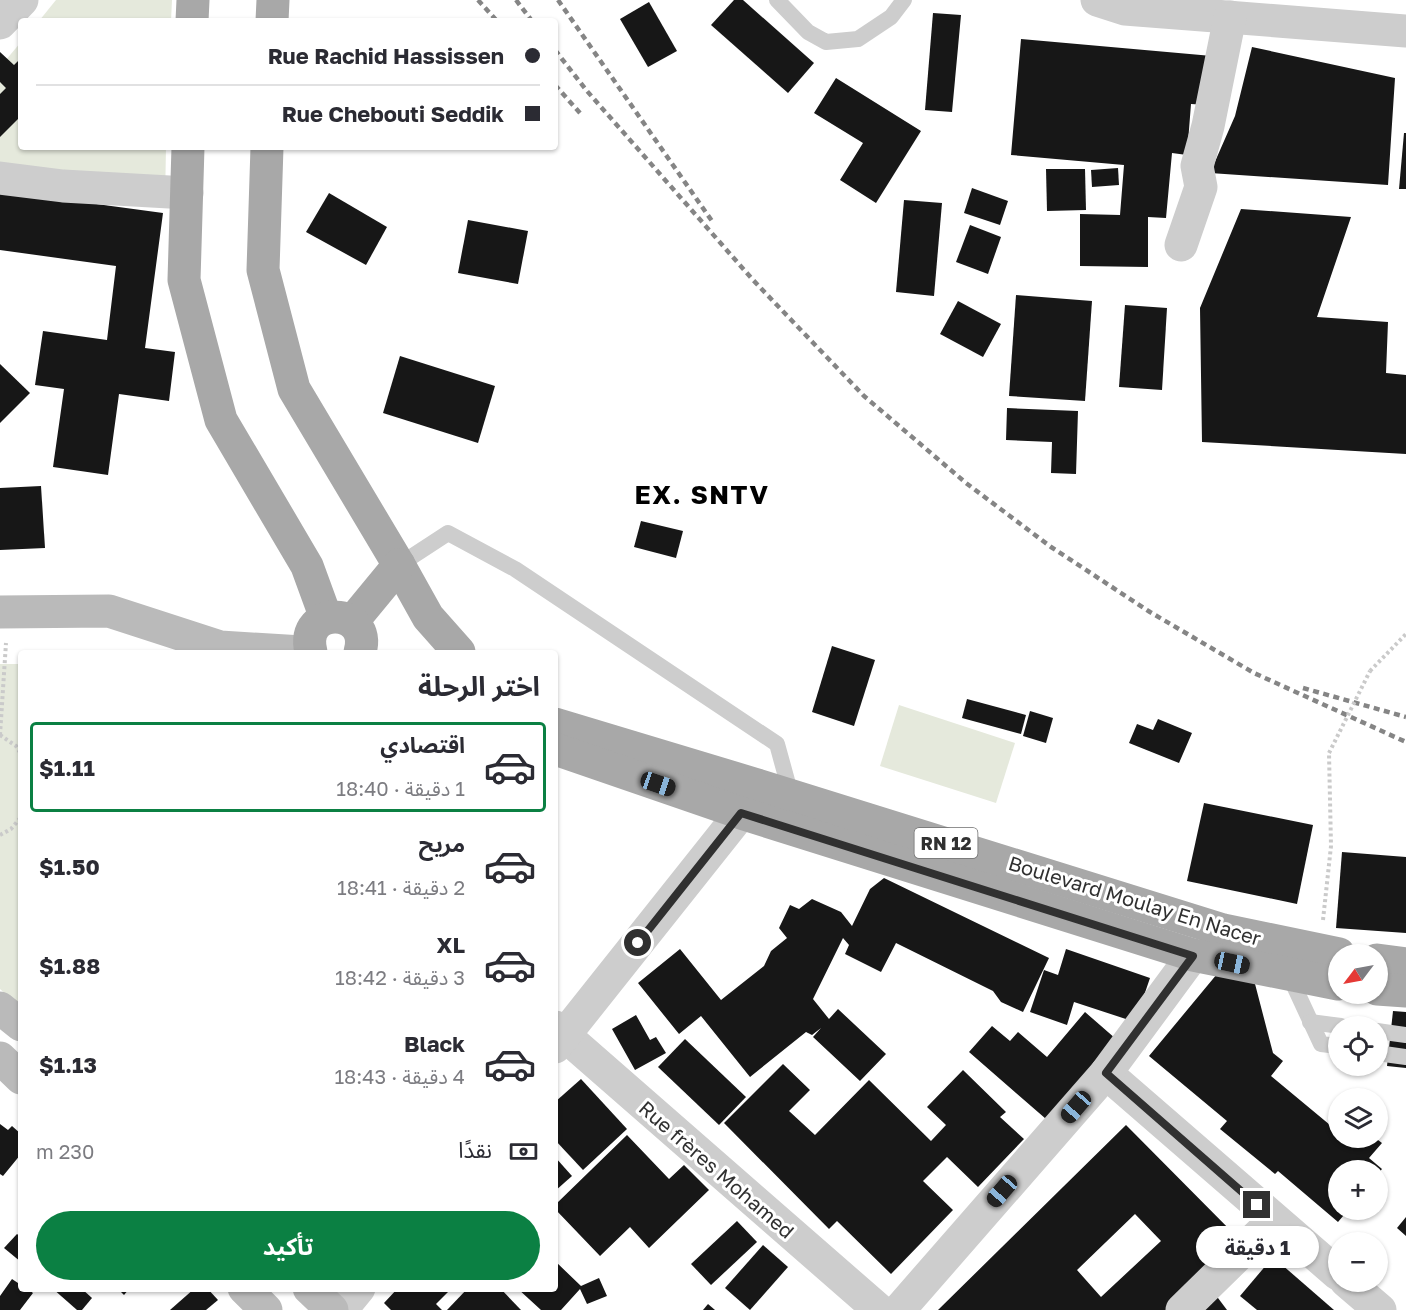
<!DOCTYPE html>
<html lang="ar">
<head>
<meta charset="utf-8">
<style>
	:root { --surface:#fff; --page:#f2f2f3; --text:#2b2b33; --muted:#7c7c81; --line:#e1e1e2; --accent:#0b8043 }
	body { margin:0; font-family:"Golos Text","Noto Sans Arabic",sans-serif; background:var(--page); color:var(--text); direction:rtl; height:100vh; display:flex; flex-direction:column; font-size:22px; white-space:nowrap }
	* { box-sizing:border-box; margin:0 }
	p { font-size:20px; color:var(--muted) }
	.icon { flex:none; width:33px; height:33px; fill:none; stroke:currentColor; stroke-width:2; stroke-linecap:round; stroke-linejoin:round }
	.map { position:relative; flex:1; overflow:hidden; direction:ltr }
	.panel { position:absolute; left:18px; top:650px; width:540px; height:642px; display:flex; flex-direction:column; background:var(--surface); border-radius:6px; box-shadow:0 2px 4px #0004; direction:rtl }
	.panel>* { flex:none }
	.banner { position:absolute; left:18px; top:18px; width:540px; height:132px; border-radius:6px; box-shadow:0 2px 4px #0004; direction:rtl; display:grid; align-content:center; height:132px; padding:0 18px; background:var(--surface) }
	.needle { width:39px; rotate:238deg }
	.controls { position:absolute; left:1328px; top:944px; display:grid; gap:12px }
	.controls a { display:grid; place-items:center; width:60px; height:60px; border-radius:50%; background:var(--surface); box-shadow:0 2px 4px #0004; font-size:30px }
	.end { position:absolute; width:27px; height:27px; margin:-14px; border:8px solid #303030; background:#fff; box-shadow:0 0 0 3px #fff }
	.from { border-radius:50% }
	.bubble { position:absolute; height:42px; border-radius:21px; background:var(--surface); box-shadow:0 2px 4px #0004; font-size:20px; font-weight:700; line-height:42px; text-align:center; direction:rtl }
	.car { position:absolute; width:18px; height:36px; margin:-18px -9px; border-radius:8px; box-shadow:0 0 4px 2px #0007; background:linear-gradient(#222 24%,#8ab4d8 0 40%,#222 0 76%,#8ab4d8 0 86%,#222 0) }
	.banner b { display:flex; align-items:center; gap:21px; height:57px; font-size:22px }
	.banner b+b { border-top:2px solid var(--line) }
	.banner i { width:15px; height:15px; background:var(--text) }
	ul { padding:0; list-style:none }
	li { display:flex; align-items:center; gap:18px; height:90px; margin:0 12px 9px; padding:0 6px; border:3px solid transparent; border-radius:6px }
	li div { flex:1 }
	li b { display:block; font-size:22px }
	li em { font-style:normal; font-weight:700 }
	li.on { border-color:var(--accent) }
	li>.icon { width:54px; height:54px; stroke-width:1.5 }
	h2 { padding:0 18px; font-size:27px; line-height:72px }
	.pay { display:flex; align-items:center; gap:15px; height:66px; padding:0 18px; font-size:22px }
	.pay p { margin-inline-start:auto }
	.primary-button { display:flex; gap:12px; margin-top:auto; padding:12px 18px }
	.primary-button a { flex:1; height:69px; border-radius:36px; background:var(--accent); color:#fff; font-size:24px; font-weight:700; line-height:69px; text-align:center }
	.map>svg:first-child { display:block }
	.green { fill:#e5e9dc }
	.building { fill:#171717; fill-rule:evenodd }
	.lines { fill:none; stroke-linecap:round; stroke-linejoin:round }
	.path { stroke:#cacaca; stroke-width:4; stroke-dasharray:3 3; stroke-linecap:butt }
	.lane { stroke:#cdcdcd; stroke-width:16 }
	.street { stroke:#cdcdcd; stroke-width:33 }
	.secondary { stroke:#bababa; stroke-width:33 }
	.primary { stroke:#a8a8a8; stroke-width:33 }
	.rail { stroke:#858585; stroke-width:4.5; stroke-dasharray:6 4.5; stroke-linecap:butt }
	.path-bridge { stroke:#cacaca; stroke-width:4; stroke-dasharray:3 3; stroke-linecap:butt }
	.route { stroke:#303030; stroke-width:8 }
	.labels { text-anchor:middle; dominant-baseline:central; stroke-width:6; stroke-linejoin:round; paint-order:stroke }
	.shield { fill:#fff; stroke:#6e6e6e; stroke-width:1.5 }
	.shield-label { font-size:18px; font-weight:bold; fill:#303030 }
	.street-label { font-size:20px; fill:#303030; stroke:#fff }
	.district-label { font-size:26px; font-weight:bold; letter-spacing:1.5px; fill:#000; stroke:#fff }
</style>
</head>
<body>
<div class="map">
<svg width="1406" height="1310" viewBox="0 0 1406 1310">
	<rect width="100%" height="100%" fill="#fff"/>
	<g class="green">
		<polygon points="56,0 172,0 171,21 39,21"/>
		<polygon points="21,42 21,147 166,147 165,202 0,175 0,67"/>
		<polygon points="0,664 21,664 21,1008 0,989"/>
		<polygon points="899,705 1015,743 996,803 880,766"/>
	</g>
	<g class="building">
		<polygon points="734,0 743,0 814,63 788,93 711,25"/>
		<polygon points="649,2 677,51 648,67 620,19"/>
		<polygon points="933,13 961,15 952,112 925,110"/>
		<polygon points="1021,39 1212,56 1208,105 1191,104 1187,155 1172,153 1166,218 1148,217 1148,267 1080,266 1080,214 1120,215 1124,165 1011,155"/>
		<polygon points="1252,47 1395,78 1388,185 1210,173 1235,116"/>
		<polygon points="0,52 14,65 21,58 21,116 0,137 0,94 6,88 0,82"/>
		<polygon points="836,78 921,131 876,203 840,180 863,143 814,113"/>
		<polygon points="1404,133 1406,133 1406,189 1399,189"/>
		<polygon points="1118,168 1119,185 1092,187 1091,170"/>
		<polygon points="1046,169 1085,169 1086,210 1047,211"/>
		<polygon points="972,188 1008,201 1000,225 964,213"/>
		<polygon points="0,191 163,213 145,348 175,352 169,401 119,394 108,475 53,467 64,389 35,385 43,331 107,340 116,266 0,250"/>
		<polygon points="329,193 387,227 366,265 306,232"/>
		<polygon points="904,200 942,203 934,296 896,292"/>
		<polygon points="1241,209 1351,217 1317,317 1388,322 1386,373 1406,375 1406,454 1202,442 1200,308"/>
		<polygon points="468,220 528,231 518,284 458,273"/>
		<polygon points="970,225 1001,237 988,274 956,262"/>
		<polygon points="1016,295 1092,301 1085,401 1009,396"/>
		<polygon points="958,301 1001,324 983,357 940,334"/>
		<polygon points="1125,305 1167,308 1162,390 1119,387"/>
		<polygon points="400,356 495,386 478,443 383,413"/>
		<polygon points="0,364 30,393 0,423"/>
		<polygon points="1007,408 1078,411 1076,474 1051,473 1052,442 1006,440"/>
		<polygon points="41,486 45,548 0,550 0,488"/>
		<polygon points="641,521 683,531 676,558 634,547"/>
		<polygon points="832,646 875,660 854,726 812,712"/>
		<polygon points="967,699 1026,715 1021,734 962,718"/>
		<polygon points="1030,711 1053,718 1046,743 1023,736"/>
		<polygon points="1158,719 1192,733 1179,763 1129,743 1137,724 1153,730"/>
		<polygon points="1204,803 1313,825 1297,904 1187,881"/>
		<polygon points="1342,852 1406,857 1406,933 1336,928"/>
		<polygon points="884,878 1049,958 1023,1012 1001,1002 993,991 896,943 881,972 845,954 849,945 843,938 813,999 829,1019 838,1009 886,1054 860,1081 813,1037 821,1028 812,1035 806,1032 750,1077 701,1016 679,1034 638,983 680,949 721,1000 764,966 771,951 787,938 779,928 790,905 799,909 812,899 841,912 852,926 870,889"/>
		<polygon points="1066,949 1150,978 1135,1022 1074,1002 1067,1025 1030,1012 1044,970 1058,975"/>
		<polygon points="1217,974 1254,980 1273,1053 1283,1061 1271,1076 1330,1125 1338,1116 1338,1137 1374,1137 1382,1143 1369,1158 1382,1169 1377,1175 1377,1170 1338,1170 1338,1209 1349,1209 1338,1222 1278,1171 1275,1174 1220,1129 1227,1121 1149,1056"/>
		<polygon points="1393,1011 1406,1012 1406,1068 1387,1066"/>
		<polygon points="1085,1012 1116,1039 1046,1119 969,1052 992,1026 1010,1041 1018,1032 1047,1057"/>
		<polygon points="636,1015 650,1040 656,1037 666,1053 635,1070 612,1029"/>
		<polygon points="685,1039 746,1097 719,1125 658,1067"/>
		<polygon points="783,1064 810,1090 789,1111 815,1135 869,1080 931,1141 946,1125 927,1107 963,1070 1006,1112 1000,1117 1024,1139 978,1187 947,1157 923,1181 953,1210 891,1274 837,1221 829,1229 724,1123"/>
		<polygon points="581,1079 627,1129 583,1170 555,1140 555,1102"/>
		<polygon points="0,1124 8,1130 12,1126 21,1134 21,1154 3,1176 0,1174"/>
		<path d="M1126,1125L1245,1245L1170,1310H938ZM1135,1214L1161,1241L1101,1297L1077,1270Z"/>
		<polygon points="627,1135 669,1179 684,1165 709,1190 649,1248 630,1227 600,1256 555,1209 555,1205"/>
		<polygon points="555,1157 572,1176 555,1191"/>
		<polygon points="1406,1217 1406,1236 1397,1228"/>
		<polygon points="737,1221 757,1242 711,1285 691,1264"/>
		<polygon points="17,1234 21,1237 21,1262 4,1248"/>
		<polygon points="763,1245 788,1267 750,1310 725,1288"/>
		<polygon points="1273,1257 1334,1310 1257,1310 1240,1296"/>
		<polygon points="555,1261 581,1286 599,1278 607,1296 587,1304 580,1289 561,1310 541,1310 517,1288 555,1288"/>
		<polygon points="12,1279 21,1285 21,1288 27,1288 33,1293 20,1310 0,1310 0,1296"/>
		<polygon points="52,1288 81,1288 92,1298 82,1310 77,1310"/>
		<polygon points="117,1288 130,1288 124,1295"/>
		<polygon points="195,1288 207,1288 218,1300 206,1310 170,1310"/>
		<polygon points="398,1288 452,1288 436,1304 442,1310 391,1310 384,1303"/>
		<polygon points="468,1288 500,1288 521,1310 447,1310"/>
		<polygon points="1215,1294 1227,1310 1194,1310"/>
		<polygon points="708,1304 715,1310 703,1310"/>
	</g>
	<g class="lines">
		<g class="path">
			<polyline points="1370,671 1406,634"/>
			<polyline points="0,735 6,643"/>
			<polyline points="0,735 16,746 21,754"/>
			<polyline points="0,835 11,829 21,817"/>
			<polyline points="1323,920 1331,846 1329,753"/>
		</g>
		<g class="lane">
			<polyline points="777,0 808,32 826,42 858,39 891,17 904,0"/>
			<polyline points="399,565 448,533 515,569 777,744 791,795"/>
			<polyline points="1289,975 1321,1044 1338,1046"/>
			<polyline points="1310,1022 1341,1026"/>
			<polyline points="1377,1031 1406,1035"/>
			<polyline points="1377,1053 1406,1057"/>
		</g>
		<g class="street">
			<polyline points="1097,0 1125,9 1406,31"/>
			<polyline points="0,23 22,0"/>
			<polyline points="0,178 63,186 187,193"/>
			<polyline points="1181,245 1201,187 1197,166 1208,126 1230,17"/>
			<polyline points="555,1027 879,1310"/>
			<polyline points="555,1047 741,813"/>
			<polyline points="1106,1073 1338,1274"/>
			<polyline points="1346,1281 1380,1310"/>
			<polyline points="341,1310 359,1288"/>
			<polyline points="899,1310 1106,1073 1193,955"/>
			<polyline points="1182,1310 1274,1220"/>
		</g>
		<g class="secondary">
			<polyline points="0,612 109,611 220,647 302,652"/>
			<polyline points="0,1008 21,1025"/>
			<polyline points="0,1058 21,1078"/>
			<polyline points="244,1288 266,1310"/>
			<polyline points="309,1288 332,1310"/>
		</g>
		<g class="primary">
			<polyline points="192,21 193,0"/>
			<polyline points="272,21 273,0"/>
			<polyline points="188,147 184,280 221,420 307,566 326,618"/>
			<polyline points="267,147 263,270 294,389 399,565 428,617 459,652"/>
			<polyline points="352,622 399,565"/>
			<path d="M311,652C299,604 373,607 360,652"/>
			<polyline points="555,724 754,784 1223,930 1339,954"/>
			<polyline points="555,749 741,813 1193,955 1338,984"/>
			<polyline points="1377,960 1406,964"/>
			<polyline points="1377,989 1406,991"/>
		</g>
		<g class="rail">
			<polyline points="478,0 497,21"/>
			<polyline points="516,0 532,21"/>
			<polyline points="558,0 714,224"/>
			<polyline points="555,50 587,91 753,280 864,396 966,483 1051,547 1150,612 1254,673 1406,742"/>
			<polyline points="555,85 580,113"/>
			<polyline points="1303,688 1406,717"/>
		</g>
		<polyline class="path-bridge" points="1329,753 1370,671"/>
	</g>
	<g class="lines">
		<polyline class="route" points="638,943 741,813 1193,956 1106,1073 1257,1205"/>
	</g>
	<g class="labels">
		<rect class="shield" x="914.5" y="828" width="63" height="30" rx="4.5"/>
		<g class="shield-label">
			<text x="946" y="843">RN 12</text>
		</g>
		<g class="street-label">
			<text transform="translate(1135 900) rotate(17)">Boulevard Moulay En Nacer</text>
			<text transform="translate(717 1169) rotate(41)">Rue frères Mohamed</text>
		</g>
		<g class="district-label">
			<text x="702" y="494">EX. SNTV</text>
		</g>
	</g>
</svg>
<div class="controls">
<a><svg class="needle" viewBox="-14 -14 28 28"><path d="M0-13l5 13h-10z" fill="#e53935"/><path d="M0 13l5-13h-10z" fill="#7c7c81"/></svg></a>
<a><svg class="icon" aria-label="locate" viewBox="0 0 24 24"><circle cx="12" cy="12" r="6"/><path d="M12 2v4M12 18v4M2 12h4M18 12h4"/></svg></a>
<a><svg class="icon" aria-label="layers" viewBox="0 0 24 24"><path d="M12 4l9 5-9 5-9-5zM3 14l9 5 9-5"/></svg></a>
<a>+</a>
<a>−</a>
</div>
<i class="end from" style="left:638px;top:943px"></i>
<i class="end" style="left:1257px;top:1205px"></i>
<div class="bubble" style="left:1196px;top:1226px;width:123px">1 دقيقة</div>
<i class="car" style="left:658px;top:784px;rotate:109deg"></i>
<i class="car" style="left:1232px;top:963px;rotate:102deg"></i>
<i class="car" style="left:1076px;top:1107px;rotate:221deg"></i>
<i class="car" style="left:1002px;top:1191px;rotate:221deg"></i>
<div class="banner">
<b><i class="from"></i>Rue Rachid Hassissen</b>
<b><i></i>Rue Chebouti Seddik</b>
</div>
<section class="panel">
<h2>اختر الرحلة</h2>
<ul>
<li class="on"><svg class="icon" aria-label="car" viewBox="0 0 24 24"><path d="M5 17H2v-5l4-1 3-4h7l3 4 3 1v5h-3M9 17h6M6 11h13"/><circle cx="7" cy="17" r="2"/><circle cx="17" cy="17" r="2"/></svg><div><b>اقتصادي</b><p>1 دقيقة · 18:40</p></div><em>$1.11</em></li>
<li><svg class="icon" aria-label="car" viewBox="0 0 24 24"><path d="M5 17H2v-5l4-1 3-4h7l3 4 3 1v5h-3M9 17h6M6 11h13"/><circle cx="7" cy="17" r="2"/><circle cx="17" cy="17" r="2"/></svg><div><b>مريح</b><p>2 دقيقة · 18:41</p></div><em>$1.50</em></li>
<li><svg class="icon" aria-label="car" viewBox="0 0 24 24"><path d="M5 17H2v-5l4-1 3-4h7l3 4 3 1v5h-3M9 17h6M6 11h13"/><circle cx="7" cy="17" r="2"/><circle cx="17" cy="17" r="2"/></svg><div><b>XL</b><p>3 دقيقة · 18:42</p></div><em>$1.88</em></li>
<li><svg class="icon" aria-label="car" viewBox="0 0 24 24"><path d="M5 17H2v-5l4-1 3-4h7l3 4 3 1v5h-3M9 17h6M6 11h13"/><circle cx="7" cy="17" r="2"/><circle cx="17" cy="17" r="2"/></svg><div><b>Black</b><p>4 دقيقة · 18:43</p></div><em>$1.13</em></li>
</ul>
<div class="pay"><svg class="icon" aria-label="cash" viewBox="0 0 24 24"><path d="M3 7h18v10H3z"/><circle cx="12" cy="12" r="2"/></svg>نقدًا<p>230 m</p></div>
<div class="primary-button"><a>تأكيد</a></div>
</section>
</div>
</body>
</html>
